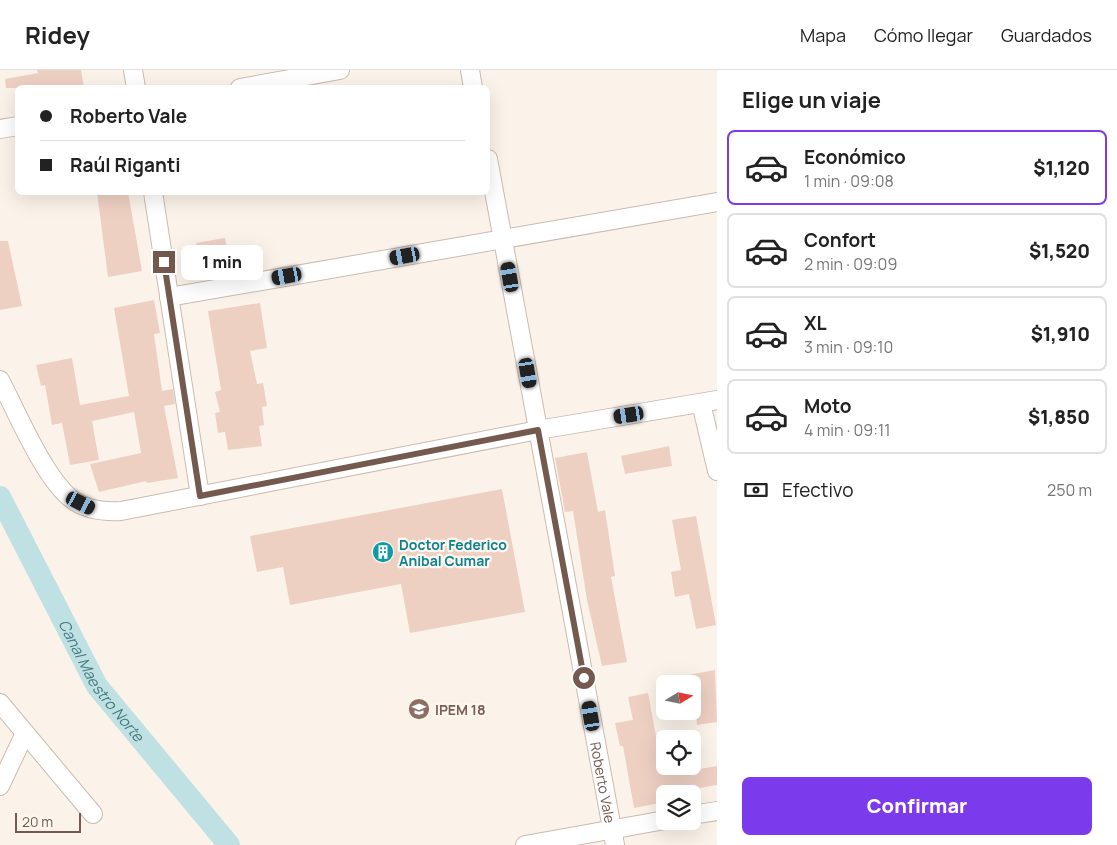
<!DOCTYPE html>
<html lang="es">
<head>
<meta charset="utf-8">
<style>
	:root { --surface:#fff; --page:#f6f6f6; --text:#222; --muted:#767676; --line:#e0e0e0; --accent:#7c3aed }
	body { margin:0; font-family:Manrope,sans-serif; background:var(--page); color:var(--text); height:100vh; display:flex; flex-direction:column; font-size:19px; white-space:nowrap }
	* { box-sizing:border-box; margin:0 }
	p { font-size:16px; color:var(--muted) }
	.icon { flex:none; width:28px; height:28px; fill:none; stroke:currentColor; stroke-width:2; stroke-linecap:round; stroke-linejoin:round }
	.map { position:relative; flex:1; overflow:hidden }
	.panel { display:flex; flex-direction:column; background:var(--surface); width:400px }
	.panel>* { flex:none }
	.guide { position:absolute; left:15px; top:15px; width:475px; height:110px; border-radius:8px; box-shadow:0 5px 20px #0002; display:grid; align-content:center; height:110px; padding:0 25px; background:var(--surface) }
	.needle { width:32px; rotate:80deg }
	.buttons { position:absolute; left:656px; top:605px; display:grid; gap:10px }
	.buttons a { display:grid; place-items:center; width:45px; height:45px; border-radius:8px; background:var(--surface); box-shadow:0 5px 20px #0002; font-size:25px }
	.scale { position:absolute; left:15px; bottom:12px; width:66px; box-sizing:border-box; padding-left:5px; border:2px solid #74594e; border-top:0; font-size:14px; line-height:18px; white-space:nowrap; color:#74594e; -webkit-text-stroke:4px #fef7ef; paint-order:stroke }
	.end { position:absolute; width:22px; height:22px; margin:-11px; border:6px solid #74594e; background:#fff; box-shadow:0 0 0 2px #fff }
	.from { border-radius:50% }
	.bubble { position:absolute; height:35px; border-radius:8px; background:var(--surface); box-shadow:0 5px 20px #0002; font-size:16px; font-weight:800; line-height:35px; text-align:center }
	.car { position:absolute; width:15px; height:30px; margin:-15px -8px; border-radius:6px; box-shadow:0 0 4px 1px #0007; background:linear-gradient(#222 24%,#8ab4d8 0 40%,#222 0 76%,#8ab4d8 0 86%,#222 0) }
	.guide b { display:flex; align-items:center; gap:18px; height:48px; font-size:19px }
	.guide b+b { border-top:1px solid var(--line) }
	.guide i { width:12px; height:12px; background:var(--text) }
	ul { padding:0; list-style:none }
	li { display:flex; align-items:center; gap:15px; height:75px; margin:0 10px 8px; padding:0 15px; border:2px solid var(--line); border-radius:8px }
	li div { flex:1 }
	li b { display:block; font-size:19px }
	li em { font-style:normal; font-weight:800 }
	li.on { border-color:var(--accent) }
	li>.icon { width:45px; height:45px; stroke-width:1.5 }
	h2 { padding:0 25px; font-size:22px; line-height:60px }
	.pay { display:flex; align-items:center; gap:12px; height:55px; padding:0 25px; font-size:19px }
	.pay p { margin-inline-start:auto }
	.cta { display:flex; gap:10px; margin-top:auto; padding:10px 25px }
	.cta a { flex:1; height:58px; border-radius:8px; background:var(--accent); color:#fff; font-size:20px; font-weight:800; line-height:58px; text-align:center }
	header { display:flex; align-items:center; gap:30px; box-sizing:border-box; height:70px; padding:0 25px; background:var(--surface); border-bottom:1px solid var(--line) }
	header strong { font-size:24px }
	nav { display:flex; gap:28px; margin-inline-start:auto; font-size:18px }
	main { display:flex; flex:1; min-height:0 }
	.map>svg:first-child { display:block }
	.lines { fill:none; stroke-linecap:round; stroke-linejoin:round }
	.canal { stroke:#bfe1e3; stroke-width:22 }
	.building { fill:#eed0c3 }
	.street-casing { stroke:#ccbab0; stroke-width:20 }
	.street { stroke:#fff; stroke-width:18 }
	.route { stroke:#74594e; stroke-width:6 }
	.labels { text-anchor:middle; dominant-baseline:central; stroke-width:4.5; stroke-linejoin:round; paint-order:stroke }
	.culture-label { font-size:14px; font-weight:bold; fill:#0d838f; stroke:#fef7ef; text-anchor:start }
	.education-label { font-size:14px; font-weight:bold; fill:#785e54; stroke:#fef7ef; text-anchor:start }
	.street-label { font-size:14px; fill:#74594e; stroke:#fef7ef }
	.water-label { font-size:15px; font-style:italic; fill:#467a7f; stroke:#fef7ef }
</style>
</head>
<body>
<header>
<strong>Ridey</strong>
<nav><a>Mapa</a><a>Cómo llegar</a><a>Guardados</a></nav>
</header>
<main>
<div class="map">
<svg width="717" height="775" viewBox="0 0 717 775">
	<rect width="100%" height="100%" fill="#fbf3e9"/>
	<g class="lines">
		<path class="canal" id="s1" d="M0,427L97,616L229,775"/>
	</g>
	<g class="building">
		<polygon points="37,0 81,0 84,18 6,18 5,9 38,3"/>
		<polygon points="97,122 128,122 142,201 108,207"/>
		<polygon points="225,168 229,191 200,196 196,173"/>
		<polygon points="0,171 8,171 22,236 0,240"/>
		<polygon points="154,230 160,263 154,264 162,321 173,319 175,334 164,336 178,408 147,413 146,411 99,422 90,394 141,383 134,342 92,351 99,390 70,395 62,353 52,355 45,315 41,316 36,295 72,288 80,335 129,326 114,238"/>
		<polygon points="260,233 267,278 250,281 257,314 263,313 267,336 262,337 264,355 259,356 262,376 228,380 225,362 218,363 215,343 220,342 215,322 221,320 208,241"/>
		<polygon points="669,376 672,396 625,404 621,386"/>
		<polygon points="587,382 598,442 605,440 615,506 611,507 627,592 602,596 587,530 573,441 565,442 555,388"/>
		<polygon points="502,419 525,542 410,563 401,514 290,535 283,497 257,502 250,466"/>
		<polygon points="696,446 716,555 696,559 689,524 675,527 671,502 681,500 672,450"/>
		<polygon points="715,600 717,652 697,655 692,614 690,614 688,605"/>
		<polygon points="648,623 656,666 676,663 677,669 665,669 665,696 682,696 682,699 693,697 694,700 717,696 717,715 665,724 665,732 634,738 623,676 620,676 615,653 633,650 628,627"/>
	</g>
	<g class="lines">
		<g class="street-casing">
			<g id="street">
				<polyline points="133,0 136,18"/>
				<polyline points="470,0 473,18"/>
				<polyline points="240,18 340,0"/>
				<polyline points="0,59 18,56"/>
				<path id="s2" d="M488,89L615,775"/>
				<polyline points="153,122 200,426"/>
				<polyline points="169,227 717,132"/>
				<path d="M0,310C16,341 43,404 68,426C82,439 103,442 121,441L538,360L717,330"/>
				<polyline points="701,333 717,401"/>
				<polyline points="0,633 93,744"/>
				<polyline points="0,716 25,663"/>
				<polyline points="692,745 717,741"/>
				<polyline points="525,775 665,750"/>
			</g>
		</g>
		<use href="#street" class="street"/>
	</g>
	<g class="lines">
		<polyline class="route" points="164,192 200,426 538,360 584,608"/>
	</g>
	<defs>
		<g id="building-disc" transform="scale(1.125)"><circle r="9.5" fill="#0f9aa8" stroke="#fef7ef"/><path d="M-4-6H4V6H1V3H-1V6H-4ZM-2.5-4.3h1.7v1.8h-1.7ZM.8-4.3h1.7v1.8H.8ZM-2.5-1h1.7V.8h-1.7ZM.8-1h1.7V.8H.8Z" fill="#fff"/></g>
		<g id="school-disc" transform="scale(1.125)"><circle r="9.5" fill="#8d6e63" stroke="#fef7ef"/><path d="M0-5L7-2L0 1L-7-2ZM-4 1L0 2.5L4 1V4Q0 6-4 4Z" fill="#fff"/></g>
	</defs>
	<g fill-rule="evenodd">
		<use href="#building-disc" x="383" y="482"/>
		<use href="#school-disc" x="419" y="639"/>
	</g>
	<g class="labels">
		<g class="culture-label">
			<text x="399" y="474">Doctor Federico<tspan x="399" dy="16">Anibal Cumar</tspan></text>
		</g>
		<g class="education-label">
			<text x="435" y="639">IPEM 18</text>
		</g>
		<g class="street-label">
			<text stroke="none"><textPath href="#s2" startOffset="634">Roberto Vale</textPath></text>
		</g>
		<g class="water-label">
			<text stroke="none"><textPath href="#s1" startOffset="210">Canal Maestro Norte</textPath></text>
		</g>
	</g>
</svg>
<div class="buttons">
<a><svg class="needle" viewBox="-14 -14 28 28"><path d="M0-13l5 13h-10z" fill="#e53935"/><path d="M0 13l5-13h-10z" fill="#767676"/></svg></a>
<a><svg class="icon" aria-label="locate" viewBox="0 0 24 24"><circle cx="12" cy="12" r="6"/><path d="M12 2v4M12 18v4M2 12h4M18 12h4"/></svg></a>
<a><svg class="icon" aria-label="layers" viewBox="0 0 24 24"><path d="M12 4l9 5-9 5-9-5zM3 14l9 5 9-5"/></svg></a>
</div>
<div class="scale">20 m</div>
<i class="end from" style="left:584px;top:608px"></i>
<i class="end" style="left:164px;top:192px"></i>
<div class="bubble" style="left:181px;top:175px;width:82px">1 min</div>
<i class="car" style="left:405px;top:186px;rotate:260deg"></i>
<i class="car" style="left:287px;top:206px;rotate:260deg"></i>
<i class="car" style="left:510px;top:207px;rotate:350deg"></i>
<i class="car" style="left:528px;top:303px;rotate:170deg"></i>
<i class="car" style="left:629px;top:345px;rotate:261deg"></i>
<i class="car" style="left:81px;top:433px;rotate:117deg"></i>
<i class="car" style="left:591px;top:646px;rotate:350deg"></i>
<div class="guide">
<b><i class="from"></i>Roberto Vale</b>
<b><i></i>Raúl Riganti</b>
</div>
</div>
<section class="panel">
<h2>Elige un viaje</h2>
<ul>
<li class="on"><svg class="icon" aria-label="car" viewBox="0 0 24 24"><path d="M5 17H2v-5l4-1 3-4h7l3 4 3 1v5h-3M9 17h6M6 11h13"/><circle cx="7" cy="17" r="2"/><circle cx="17" cy="17" r="2"/></svg><div><b>Económico</b><p>1 min · 09:08</p></div><em>$1,120</em></li>
<li><svg class="icon" aria-label="car" viewBox="0 0 24 24"><path d="M5 17H2v-5l4-1 3-4h7l3 4 3 1v5h-3M9 17h6M6 11h13"/><circle cx="7" cy="17" r="2"/><circle cx="17" cy="17" r="2"/></svg><div><b>Confort</b><p>2 min · 09:09</p></div><em>$1,520</em></li>
<li><svg class="icon" aria-label="car" viewBox="0 0 24 24"><path d="M5 17H2v-5l4-1 3-4h7l3 4 3 1v5h-3M9 17h6M6 11h13"/><circle cx="7" cy="17" r="2"/><circle cx="17" cy="17" r="2"/></svg><div><b>XL</b><p>3 min · 09:10</p></div><em>$1,910</em></li>
<li><svg class="icon" aria-label="car" viewBox="0 0 24 24"><path d="M5 17H2v-5l4-1 3-4h7l3 4 3 1v5h-3M9 17h6M6 11h13"/><circle cx="7" cy="17" r="2"/><circle cx="17" cy="17" r="2"/></svg><div><b>Moto</b><p>4 min · 09:11</p></div><em>$1,850</em></li>
</ul>
<div class="pay"><svg class="icon" aria-label="cash" viewBox="0 0 24 24"><path d="M3 7h18v10H3z"/><circle cx="12" cy="12" r="2"/></svg>Efectivo<p>250 m</p></div>
<div class="cta"><a>Confirmar</a></div>
</section>
</main>
</body>
</html>
